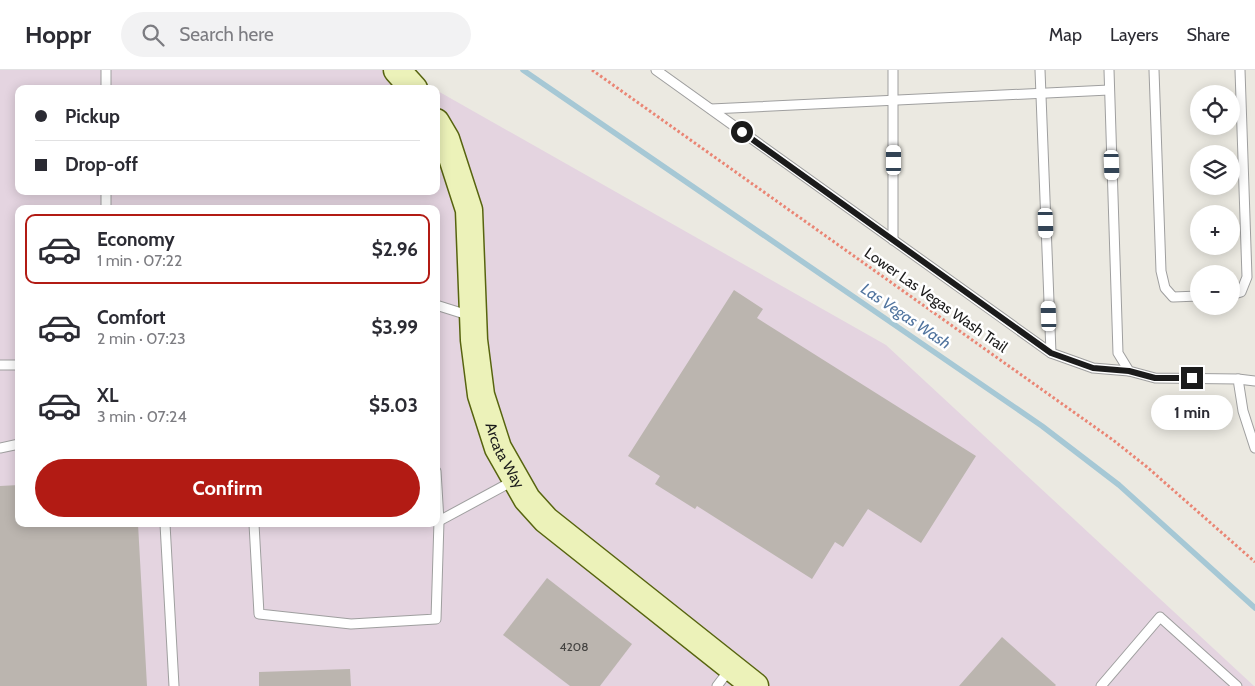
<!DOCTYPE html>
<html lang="en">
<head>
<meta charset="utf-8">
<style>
	:root { --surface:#fff; --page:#f2f2f3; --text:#2b2b33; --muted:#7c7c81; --line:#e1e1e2; --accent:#b21b14 }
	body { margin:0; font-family:Cabin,sans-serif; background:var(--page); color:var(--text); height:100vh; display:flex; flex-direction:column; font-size:19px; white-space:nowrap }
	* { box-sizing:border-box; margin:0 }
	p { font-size:16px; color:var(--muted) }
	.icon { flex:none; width:28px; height:28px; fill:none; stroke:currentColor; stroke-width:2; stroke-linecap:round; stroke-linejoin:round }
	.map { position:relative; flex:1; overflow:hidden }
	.drawer { position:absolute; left:15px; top:135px; width:425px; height:322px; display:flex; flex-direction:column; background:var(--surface); border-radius:10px; box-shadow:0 2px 12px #0003 }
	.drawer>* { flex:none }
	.hud { position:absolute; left:15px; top:15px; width:425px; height:110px; border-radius:10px; box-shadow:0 2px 12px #0003; display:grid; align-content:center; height:110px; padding:0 20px; background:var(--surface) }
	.buttons { position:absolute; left:1190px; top:15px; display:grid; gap:10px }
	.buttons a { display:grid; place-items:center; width:50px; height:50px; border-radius:50%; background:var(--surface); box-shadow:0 2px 12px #0003; font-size:25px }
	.end { position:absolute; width:22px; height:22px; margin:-11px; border:6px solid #1b1b1b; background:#fff; box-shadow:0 0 0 2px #fff }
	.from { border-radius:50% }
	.bubble { position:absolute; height:35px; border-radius:18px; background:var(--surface); box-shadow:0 2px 12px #0003; font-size:16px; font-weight:800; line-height:35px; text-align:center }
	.car { position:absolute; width:15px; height:30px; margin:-15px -8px; border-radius:6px; box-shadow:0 0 4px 1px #0007; background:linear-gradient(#fff 24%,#345 0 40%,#fff 0 76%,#345 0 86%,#fff 0) }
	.hud b { display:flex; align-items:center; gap:18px; height:48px; font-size:19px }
	.hud b+b { border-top:1px solid var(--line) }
	.hud i { width:12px; height:12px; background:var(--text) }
	ul { padding:9px 0 0; list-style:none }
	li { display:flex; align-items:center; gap:15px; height:70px; margin:0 10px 8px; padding:0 10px; border:2px solid transparent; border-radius:10px }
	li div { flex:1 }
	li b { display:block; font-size:19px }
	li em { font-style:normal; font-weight:800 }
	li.on { border-color:var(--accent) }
	li>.icon { width:45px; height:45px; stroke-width:1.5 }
	.cta { display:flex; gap:10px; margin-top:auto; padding:10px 20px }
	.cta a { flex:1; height:58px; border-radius:30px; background:var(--accent); color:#fff; font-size:20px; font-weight:800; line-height:58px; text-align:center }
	header { display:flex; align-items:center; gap:30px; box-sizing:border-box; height:70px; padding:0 25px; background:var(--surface); border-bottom:1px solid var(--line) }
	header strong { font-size:24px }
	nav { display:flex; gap:28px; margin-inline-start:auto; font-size:18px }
	.search { width:350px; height:45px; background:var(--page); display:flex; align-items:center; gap:12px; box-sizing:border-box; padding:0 18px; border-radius:28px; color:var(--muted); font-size:19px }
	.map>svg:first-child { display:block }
	.industrial { fill:#e4d4e0; fill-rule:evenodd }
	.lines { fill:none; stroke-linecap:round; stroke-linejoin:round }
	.stream { stroke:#a6c8d5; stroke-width:5.5 }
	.building { fill:#bbb5af }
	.lane-casing { stroke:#9f9f9f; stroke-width:11 }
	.secondary-casing { stroke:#57640f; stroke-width:29 }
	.path { stroke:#ea8574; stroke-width:3; stroke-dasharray:2.5 2.5; stroke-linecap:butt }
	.lane { stroke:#fff; stroke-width:9 }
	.secondary { stroke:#ecf2b9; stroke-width:26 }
	.route { stroke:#1b1b1b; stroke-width:6 }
	.labels { text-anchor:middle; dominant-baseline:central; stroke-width:5; stroke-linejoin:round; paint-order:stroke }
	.number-label { font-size:12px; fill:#434240 }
	.street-label { font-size:15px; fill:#1b1b1b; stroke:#fff }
	.water-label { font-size:16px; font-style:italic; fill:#52759f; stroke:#fff }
</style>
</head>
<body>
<header>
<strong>Hoppr</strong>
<div class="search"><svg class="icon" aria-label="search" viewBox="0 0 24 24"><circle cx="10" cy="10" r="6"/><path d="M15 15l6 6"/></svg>Search here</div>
<nav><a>Map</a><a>Layers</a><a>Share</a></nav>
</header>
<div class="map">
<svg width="1255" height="616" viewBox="0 0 1255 616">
	<rect width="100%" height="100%" fill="#ebe9e1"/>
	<path class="industrial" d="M0,0H401L434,19H19V121H436V20L886,275L1254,616H0ZM19,139H436V454H19Z"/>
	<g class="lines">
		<polyline class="stream" points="523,0 1042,356 1119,415 1255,538"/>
	</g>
	<g class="building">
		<polygon points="734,220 763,239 757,248 976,386 921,473 868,439 843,477 835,472 812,509 697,436 695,439 655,414 660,406 628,386"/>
		<polygon points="19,415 19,454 138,454 147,616 0,616 0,416"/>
		<polygon points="547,508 632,574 600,616 570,616 503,565"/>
		<polygon points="1002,567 1056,615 1055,616 959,616"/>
		<polygon points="350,599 351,616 259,616 259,602"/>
	</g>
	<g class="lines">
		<g class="lane-casing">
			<g id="lane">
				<polyline points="106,0 106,19"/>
				<polyline points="656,0 1051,283 1093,298 1129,301"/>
				<polyline points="893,0 893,170"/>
				<polyline points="1040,0 1051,283"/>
				<polyline points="1109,0 1118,283 1129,301 1155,308 1238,309 1243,341 1255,378"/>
				<polyline points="1154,0 1161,201 1165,218 1173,227 1199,226"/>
				<polyline points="711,39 1109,20"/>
				<polyline points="106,121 106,139"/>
				<polyline points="1231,225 1241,222 1247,207 1240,0"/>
				<polyline points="436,235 471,246"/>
				<polyline points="0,295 19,295"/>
				<polyline points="1238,309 1255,311"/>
				<polyline points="0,378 19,374"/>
				<polyline points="439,451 513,411"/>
				<polyline points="165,454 174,616"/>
				<polyline points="254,454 259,544 351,554 436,549 439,451 436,401"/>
				<polyline points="717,616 730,599"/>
				<polyline points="1101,616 1160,547 1237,616"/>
			</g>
		</g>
		<g class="secondary-casing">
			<g id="secondary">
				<polyline points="397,0 414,19"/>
				<path id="s1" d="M436,52L446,69L469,140L474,270L481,325L498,378L527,429L546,450L755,616"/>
			</g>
		</g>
		<polyline class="path" points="592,0 1113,370 1147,397 1255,492"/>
		<use href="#lane" class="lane"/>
		<use href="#secondary" class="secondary"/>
	</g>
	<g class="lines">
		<polyline class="route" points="742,62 1051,283 1093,298 1129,301 1155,308 1192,308"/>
	</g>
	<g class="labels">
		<g class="number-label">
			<text x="574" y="576">4208</text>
		</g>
		<g class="street-label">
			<text transform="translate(936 230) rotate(35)">Lower Las Vegas Wash Trail</text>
			<text stroke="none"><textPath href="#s1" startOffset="345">Arcata Way</textPath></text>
		</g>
		<g class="water-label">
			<text transform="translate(906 246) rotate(34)">Las Vegas Wash</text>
		</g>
	</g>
</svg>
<div class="buttons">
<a><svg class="icon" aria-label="locate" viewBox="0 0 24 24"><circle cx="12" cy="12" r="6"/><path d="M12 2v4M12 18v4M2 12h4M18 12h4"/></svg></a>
<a><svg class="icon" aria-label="layers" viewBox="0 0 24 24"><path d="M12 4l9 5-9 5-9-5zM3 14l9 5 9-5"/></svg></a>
<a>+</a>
<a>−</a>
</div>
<i class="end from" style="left:742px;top:62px"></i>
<i class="end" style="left:1192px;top:308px"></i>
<div class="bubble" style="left:1151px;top:325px;width:82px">1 min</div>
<i class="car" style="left:894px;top:90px;rotate:0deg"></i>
<i class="car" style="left:1112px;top:95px;rotate:178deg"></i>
<i class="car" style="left:1046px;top:153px;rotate:178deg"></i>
<i class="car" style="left:1049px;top:246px;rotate:358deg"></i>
<div class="hud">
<b><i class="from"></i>Pickup</b>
<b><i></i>Drop-off</b>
</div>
<section class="drawer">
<ul>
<li class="on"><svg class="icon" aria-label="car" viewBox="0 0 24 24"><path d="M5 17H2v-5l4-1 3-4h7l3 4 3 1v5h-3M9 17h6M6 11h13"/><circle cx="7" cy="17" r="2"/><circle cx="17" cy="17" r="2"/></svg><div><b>Economy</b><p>1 min · 07:22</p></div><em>$2.96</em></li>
<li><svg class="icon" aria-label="car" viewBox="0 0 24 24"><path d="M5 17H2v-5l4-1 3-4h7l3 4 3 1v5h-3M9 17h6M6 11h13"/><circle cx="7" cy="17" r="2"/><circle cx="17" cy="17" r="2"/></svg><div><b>Comfort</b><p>2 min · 07:23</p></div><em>$3.99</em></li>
<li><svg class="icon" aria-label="car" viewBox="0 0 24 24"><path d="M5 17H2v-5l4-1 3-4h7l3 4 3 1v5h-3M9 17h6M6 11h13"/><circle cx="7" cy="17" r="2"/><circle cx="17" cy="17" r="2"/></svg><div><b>XL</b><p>3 min · 07:24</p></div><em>$5.03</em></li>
</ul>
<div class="cta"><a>Confirm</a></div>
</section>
</div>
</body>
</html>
